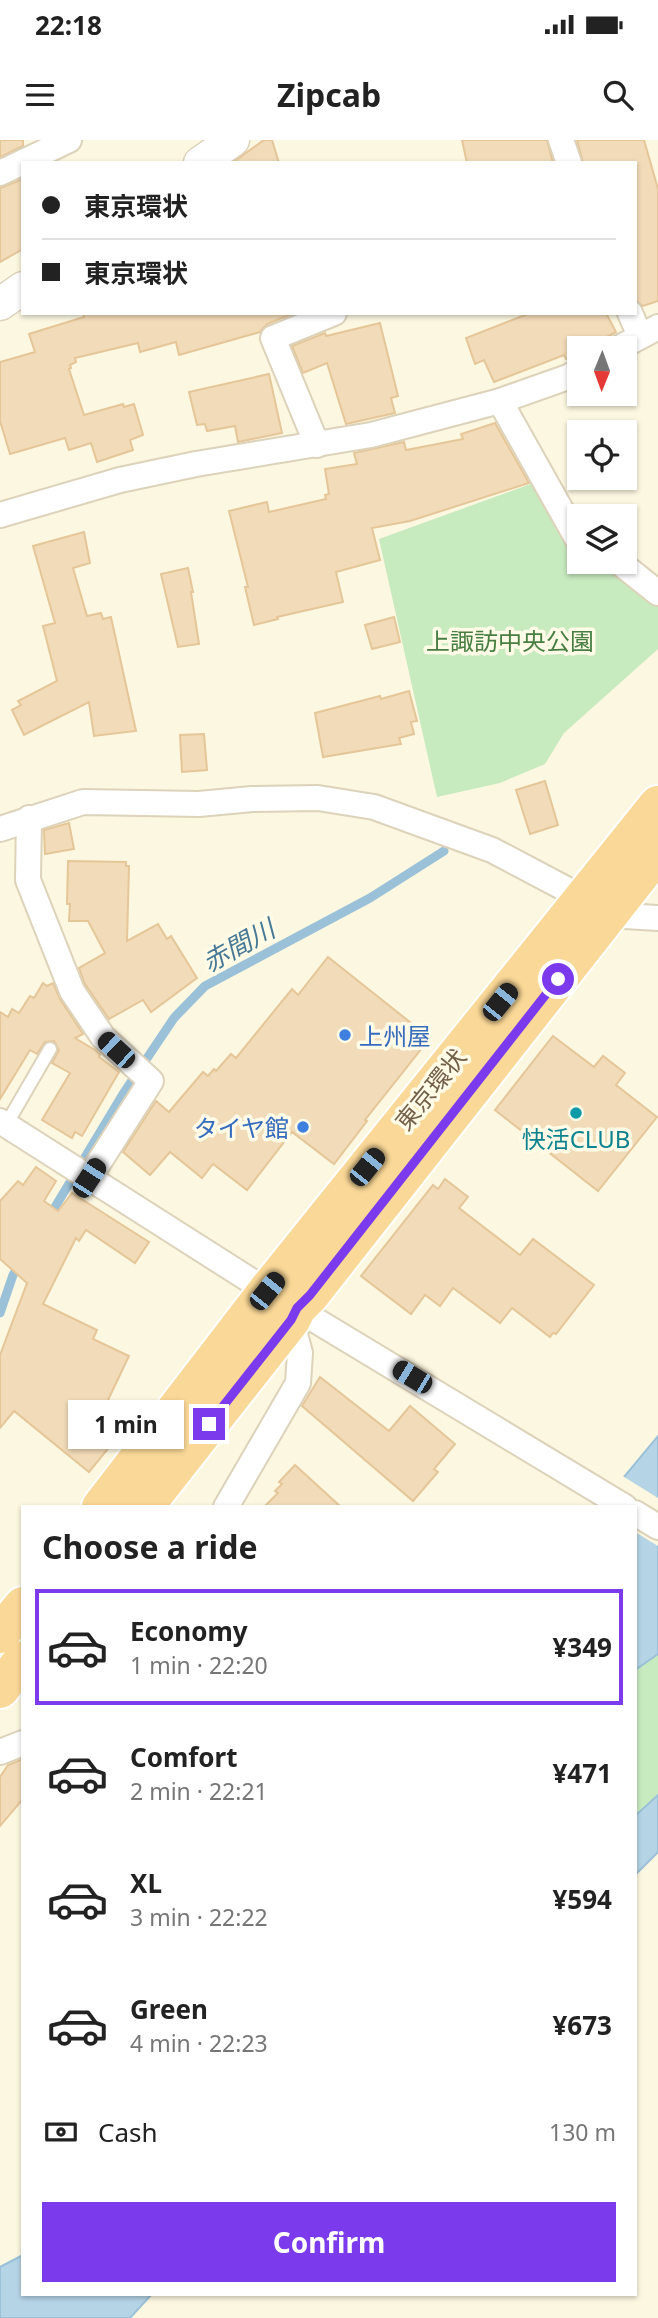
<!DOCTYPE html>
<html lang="en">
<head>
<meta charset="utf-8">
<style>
	:root { --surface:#fff; --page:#f2f2f2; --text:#222; --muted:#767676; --line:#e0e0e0; --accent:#7c3aed }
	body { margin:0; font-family:"Noto Sans","Noto Sans JP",sans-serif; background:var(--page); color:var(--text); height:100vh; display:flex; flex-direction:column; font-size:26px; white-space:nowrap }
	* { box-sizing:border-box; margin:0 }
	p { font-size:23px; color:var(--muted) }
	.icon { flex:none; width:38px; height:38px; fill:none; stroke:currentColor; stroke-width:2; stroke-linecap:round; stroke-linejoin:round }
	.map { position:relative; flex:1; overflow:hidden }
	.panel { position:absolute; left:21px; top:1365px; width:616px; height:791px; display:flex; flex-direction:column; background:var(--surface); border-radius:0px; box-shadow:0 2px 5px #0004 }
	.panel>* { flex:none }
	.guide { position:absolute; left:21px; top:21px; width:616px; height:154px; border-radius:0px; box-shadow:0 2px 5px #0004; display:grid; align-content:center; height:154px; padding:0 21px; background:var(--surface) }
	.needle { width:46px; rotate:181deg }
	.buttons { position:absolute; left:567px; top:196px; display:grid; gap:14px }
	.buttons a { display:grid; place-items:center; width:70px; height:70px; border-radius:0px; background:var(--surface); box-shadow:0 2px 5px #0004; font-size:35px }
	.end { position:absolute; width:32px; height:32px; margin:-16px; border:9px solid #7c3aed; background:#fff; box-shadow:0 0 0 4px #fff }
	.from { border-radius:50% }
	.bubble { position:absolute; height:49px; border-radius:0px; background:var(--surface); box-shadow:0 2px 5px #0004; font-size:23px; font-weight:700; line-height:49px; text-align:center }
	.car { position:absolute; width:21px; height:42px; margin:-21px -10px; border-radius:9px; box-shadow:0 0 5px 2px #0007; background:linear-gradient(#222 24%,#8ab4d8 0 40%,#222 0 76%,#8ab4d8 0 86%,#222 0) }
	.guide b { display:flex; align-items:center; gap:24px; height:66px; font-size:26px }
	.guide b+b { border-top:2px solid var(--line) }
	.guide i { width:18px; height:18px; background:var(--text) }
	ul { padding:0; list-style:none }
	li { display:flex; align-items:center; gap:21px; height:116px; margin:0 14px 10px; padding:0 7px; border:4px solid transparent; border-radius:0px }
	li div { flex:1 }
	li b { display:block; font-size:26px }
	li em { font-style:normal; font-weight:700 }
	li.current { border-color:var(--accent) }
	li>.icon { width:63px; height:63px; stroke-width:1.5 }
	h2 { padding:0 21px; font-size:32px; line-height:84px }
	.pay { display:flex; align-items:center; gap:18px; height:77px; padding:0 21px; font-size:26px }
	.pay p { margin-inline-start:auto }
	.cta { display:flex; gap:14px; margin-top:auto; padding:14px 21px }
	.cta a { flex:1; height:80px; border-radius:0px; background:var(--accent); color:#fff; font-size:28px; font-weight:700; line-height:80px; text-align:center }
	.status { display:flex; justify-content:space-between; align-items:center; height:49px; padding:0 35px; background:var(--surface); direction:ltr }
	.status svg { height:19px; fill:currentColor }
	header { display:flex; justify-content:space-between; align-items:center; height:91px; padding:0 21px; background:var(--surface); font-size:32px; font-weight:700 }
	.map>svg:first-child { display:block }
	.green { fill:#c7eabf }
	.water { fill:#b5d4e6; stroke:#9bc1d8; stroke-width:2 }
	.pier { fill:#fcf7e0 }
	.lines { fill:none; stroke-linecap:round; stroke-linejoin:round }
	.stream { stroke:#9bc1d8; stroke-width:9 }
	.building { fill:#f2dbb8; stroke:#e5c698; stroke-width:2 }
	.service-casing { stroke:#ddd2ba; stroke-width:16 }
	.minor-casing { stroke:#ddd2ba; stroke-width:28 }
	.tertiary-casing { stroke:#ddd2ba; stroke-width:35 }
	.trunk-casing { stroke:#fff; stroke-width:42 }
	.service { stroke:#fff; stroke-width:12 }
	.minor { stroke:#fff; stroke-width:24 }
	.tertiary { stroke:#fff; stroke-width:32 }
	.trunk { stroke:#fad897; stroke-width:38 }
	.route { stroke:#7c3aed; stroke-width:9 }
	.shop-dot { fill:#3f7fe0; stroke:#fffbe7; stroke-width:2.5 }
	.culture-dot { fill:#0f9aa8; stroke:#fffbe7; stroke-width:2.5 }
	.labels { text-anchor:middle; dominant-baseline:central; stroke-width:7; stroke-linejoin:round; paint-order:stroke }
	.park-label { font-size:24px; fill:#477f42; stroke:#fffbe7 }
	.shop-label { font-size:24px; fill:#366cbe; stroke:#fffbe7; text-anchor:start }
	.street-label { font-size:24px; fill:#736048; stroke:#fffbe7 }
	.culture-label { font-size:24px; fill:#0d838f; stroke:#fffbe7 }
	.water-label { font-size:26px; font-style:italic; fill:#477895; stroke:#fffbe7 }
</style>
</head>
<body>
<div class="status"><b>22:18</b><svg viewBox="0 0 49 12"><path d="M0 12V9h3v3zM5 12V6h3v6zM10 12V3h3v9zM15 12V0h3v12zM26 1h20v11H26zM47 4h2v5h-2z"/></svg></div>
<header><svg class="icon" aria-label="menu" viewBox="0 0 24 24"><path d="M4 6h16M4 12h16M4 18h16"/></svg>Zipcab<svg class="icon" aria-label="search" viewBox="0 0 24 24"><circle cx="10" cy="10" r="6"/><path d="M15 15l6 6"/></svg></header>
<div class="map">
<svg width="658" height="2178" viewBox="0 0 658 2178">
	<rect width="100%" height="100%" fill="#fcf7e0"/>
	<g class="green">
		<path d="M536,342L579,416V422C618,422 630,441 658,465V509L564,593L545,624L500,643L437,657L379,399Z"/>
		<polygon points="658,1514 658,1655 635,1676 635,1530"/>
	</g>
	<g class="water">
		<polygon points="658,1296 658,1514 635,1530 635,1367 599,1367"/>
		<polygon points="658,1655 658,1712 635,1735 635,1676"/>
		<polygon points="23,2115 23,2154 152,2154 130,2178 0,2178 0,2127"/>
	</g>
	<polygon class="pier" points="621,1335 658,1358 658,1406 635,1392 635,1367 596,1367"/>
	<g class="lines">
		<g class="stream">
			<polyline points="49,1077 123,954 174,878 205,846 370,758 444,711"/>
			<polyline points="0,1173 13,1135 21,1122"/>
		</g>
	</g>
	<g class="building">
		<polygon points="0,0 23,0 23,6 0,17"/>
		<polygon points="264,0 272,0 279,23 232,23"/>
		<polygon points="462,0 547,0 553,23 467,23"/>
		<polygon points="577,0 644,0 658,49 658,161 643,166 635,160 635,23 583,23"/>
		<polygon points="23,39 23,109 0,122 0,48"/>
		<polygon points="83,173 294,173 267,184 260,192 179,215 176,202 140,212 138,203 75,218 76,222 70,225 71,228 69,229 84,275 123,264 124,267 134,264 143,295 130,300 133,310 97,322 91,303 69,310 65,298 10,314 0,281 0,222 35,212 29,194 84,177"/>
		<polygon points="530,173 606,173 616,192 587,208 579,208 579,212 566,219 564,215 494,242 484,220 475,224 466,198"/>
		<polygon points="380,183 398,256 391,258 395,273 346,284 327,223 303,233 292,206 325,193 326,196"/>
		<polygon points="269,234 282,293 238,302 235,286 207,291 205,284 197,285 189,252"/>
		<polygon points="495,283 529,343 410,381 372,388 380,420 336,432 343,462 277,477 278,479 254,485 245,447 248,447 229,371 267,362 269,372 326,359 325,355 329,354 325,329 357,324 354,313 404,302 406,310 463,299 461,294"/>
		<polygon points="84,392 90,423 73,428 87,476 101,473 103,479 111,477 136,591 94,596 89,562 24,595 12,570 21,565 18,561 57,541 43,486 55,483 33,406"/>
		<polygon points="188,428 193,452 191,452 199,504 178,507 161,434"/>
		<polygon points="394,477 400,502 372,509 365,485"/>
		<polygon points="409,551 417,581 411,582 414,594 399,598 401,604 323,617 315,573 380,556 381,559"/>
		<polygon points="204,594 207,630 182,632 180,595"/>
		<polygon points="545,641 558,685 530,694 516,650"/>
		<polygon points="69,683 74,709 45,714 44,690"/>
		<polygon points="68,721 126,722 126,726 129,726 127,801 158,784 167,799 171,796 197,838 151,872 143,860 109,879 85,844 79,828 105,813 88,781 69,781 70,764 67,764"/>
		<polygon points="328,817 430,898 365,980 367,981 334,1024 292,992 247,1050 213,1024 202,1038 170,1012 150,1035 123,1012 156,961 169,972 203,932 208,936 214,929 216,931 231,914 236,918 292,849 298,855"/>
		<polygon points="43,843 47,846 53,843 60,859 83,894 75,898 95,910 100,915 99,917 119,932 82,996 75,992 72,998 42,980 70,933 52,923 59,910 54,901 45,902 37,914 30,910 0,959 0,872 8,877 12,869 19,873 30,856 34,858"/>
		<polygon points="553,896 594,927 603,916 625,933 616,945 657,977 598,1051 495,970"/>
		<polygon points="36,1027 56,1041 44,1061 58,1071 72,1053 149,1102 135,1123 86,1090 79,1101 76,1098 43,1164 97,1190 93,1199 129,1216 108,1260 133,1273 128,1284 89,1332 14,1271 0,1288 0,1215 27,1143 0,1119 0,1061 18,1041 23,1045"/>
		<polygon points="445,1039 468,1057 459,1068 520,1115 533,1099 594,1145 556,1194 553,1193 550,1197 512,1168 500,1183 453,1148 440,1166 425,1155 411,1174 361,1136 433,1045 438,1049"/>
		<polygon points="320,1237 389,1291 410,1266 455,1304 434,1329 438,1332 413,1361 302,1266"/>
		<polygon points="295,1325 341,1367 264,1367 278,1353 275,1351 282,1344 279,1342"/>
		<polygon points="23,1619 23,1659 0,1686 0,1637 8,1625"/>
	</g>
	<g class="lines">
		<g class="service-casing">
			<polyline id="service" points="6,985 50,909"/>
		</g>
		<g class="minor-casing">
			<g id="minor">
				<polyline points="561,0 569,23"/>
				<polyline points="0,33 69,0"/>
				<polyline points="630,173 640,196"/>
				<polyline points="619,208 658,187"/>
				<polyline points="500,261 579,402"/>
				<polyline points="317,305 273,198 334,173"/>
				<polyline points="0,375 120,340 196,324 371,295 500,261 568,237 579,231"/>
				<polyline points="619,422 658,453"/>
				<polyline points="29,678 28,740 72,851 103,897 151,941 89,1038"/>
				<polyline points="0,689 83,662 199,664 252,659 318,658 374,667 492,710 583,758"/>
				<polyline points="608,775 658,778"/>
				<polyline points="0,981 267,1151 625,1367"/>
				<polyline points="226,1367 298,1243 300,1213 291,1180"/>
				<polyline points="635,1373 658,1387"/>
				<polyline points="0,1612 23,1603"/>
			</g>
		</g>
		<g class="tertiary-casing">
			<g id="tertiary">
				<polyline points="200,23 233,0"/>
				<polyline points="0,164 23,148"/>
			</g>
		</g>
		<g class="trunk-casing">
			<g id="trunk">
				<polyline points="101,1367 267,1151 658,665"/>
				<polyline points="144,1367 291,1180 297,1168 310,1155 658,712"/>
				<polyline points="0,1494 23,1466"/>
				<polyline points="0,1549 23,1520"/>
			</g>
		</g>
		<use href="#service" class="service"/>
		<use href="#minor" class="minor"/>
		<use href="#tertiary" class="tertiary"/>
		<use href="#trunk" class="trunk"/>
	</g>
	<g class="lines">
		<polyline class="route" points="209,1284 291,1180 297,1168 310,1155 558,839"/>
	</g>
	<g class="shop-dot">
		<circle cx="345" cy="895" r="7"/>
		<circle cx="303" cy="987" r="7"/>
	</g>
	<circle class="culture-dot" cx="576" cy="973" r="7"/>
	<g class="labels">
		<g class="park-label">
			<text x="510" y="500">上諏訪中央公園</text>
		</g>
		<g class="shop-label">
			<text x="359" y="895">上州屋</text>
			<text x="289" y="987" text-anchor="end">タイヤ館</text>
		</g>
		<g class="street-label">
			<text transform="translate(430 949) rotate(-51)">東京環状</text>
		</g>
		<g class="culture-label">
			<text x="576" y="998">快活CLUB</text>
		</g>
		<g class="water-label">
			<text transform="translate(238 805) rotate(-29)">赤間川</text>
		</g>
	</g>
</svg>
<div class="buttons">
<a><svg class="needle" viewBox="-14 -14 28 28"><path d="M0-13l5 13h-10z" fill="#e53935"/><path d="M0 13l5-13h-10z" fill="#767676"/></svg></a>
<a><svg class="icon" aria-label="locate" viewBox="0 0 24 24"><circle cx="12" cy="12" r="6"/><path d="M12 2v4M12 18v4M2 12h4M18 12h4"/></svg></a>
<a><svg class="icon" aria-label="layers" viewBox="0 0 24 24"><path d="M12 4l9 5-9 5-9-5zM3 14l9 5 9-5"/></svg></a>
</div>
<i class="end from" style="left:558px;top:839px"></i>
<i class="end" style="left:209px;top:1284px"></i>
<div class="bubble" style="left:68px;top:1260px;width:116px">1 min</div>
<i class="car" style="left:500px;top:862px;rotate:39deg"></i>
<i class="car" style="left:116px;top:910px;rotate:313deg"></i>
<i class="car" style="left:367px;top:1027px;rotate:39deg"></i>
<i class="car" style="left:89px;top:1038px;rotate:33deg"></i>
<i class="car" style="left:267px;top:1151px;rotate:39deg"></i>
<i class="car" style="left:412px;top:1237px;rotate:301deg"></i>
<div class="guide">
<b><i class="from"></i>東京環状</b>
<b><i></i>東京環状</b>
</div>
<section class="panel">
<h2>Choose a ride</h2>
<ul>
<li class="current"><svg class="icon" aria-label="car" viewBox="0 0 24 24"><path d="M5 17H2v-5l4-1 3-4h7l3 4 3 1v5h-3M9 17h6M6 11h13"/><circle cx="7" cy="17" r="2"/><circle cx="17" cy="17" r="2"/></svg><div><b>Economy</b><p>1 min · 22:20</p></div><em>¥349</em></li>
<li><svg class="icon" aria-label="car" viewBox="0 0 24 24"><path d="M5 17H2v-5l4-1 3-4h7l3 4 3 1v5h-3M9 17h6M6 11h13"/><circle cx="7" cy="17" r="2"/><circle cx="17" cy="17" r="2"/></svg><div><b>Comfort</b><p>2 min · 22:21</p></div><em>¥471</em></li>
<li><svg class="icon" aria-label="car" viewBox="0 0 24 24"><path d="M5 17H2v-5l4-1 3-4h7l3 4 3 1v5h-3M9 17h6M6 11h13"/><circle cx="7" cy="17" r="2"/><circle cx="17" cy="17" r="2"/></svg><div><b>XL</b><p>3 min · 22:22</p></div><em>¥594</em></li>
<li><svg class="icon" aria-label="car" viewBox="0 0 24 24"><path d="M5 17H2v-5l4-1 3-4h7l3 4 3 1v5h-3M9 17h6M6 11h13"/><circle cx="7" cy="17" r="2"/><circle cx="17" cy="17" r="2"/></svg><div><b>Green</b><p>4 min · 22:23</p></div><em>¥673</em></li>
</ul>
<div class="pay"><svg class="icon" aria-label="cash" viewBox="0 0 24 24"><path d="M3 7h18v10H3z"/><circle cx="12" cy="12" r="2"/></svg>Cash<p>130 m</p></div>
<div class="cta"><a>Confirm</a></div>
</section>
</div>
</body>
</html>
